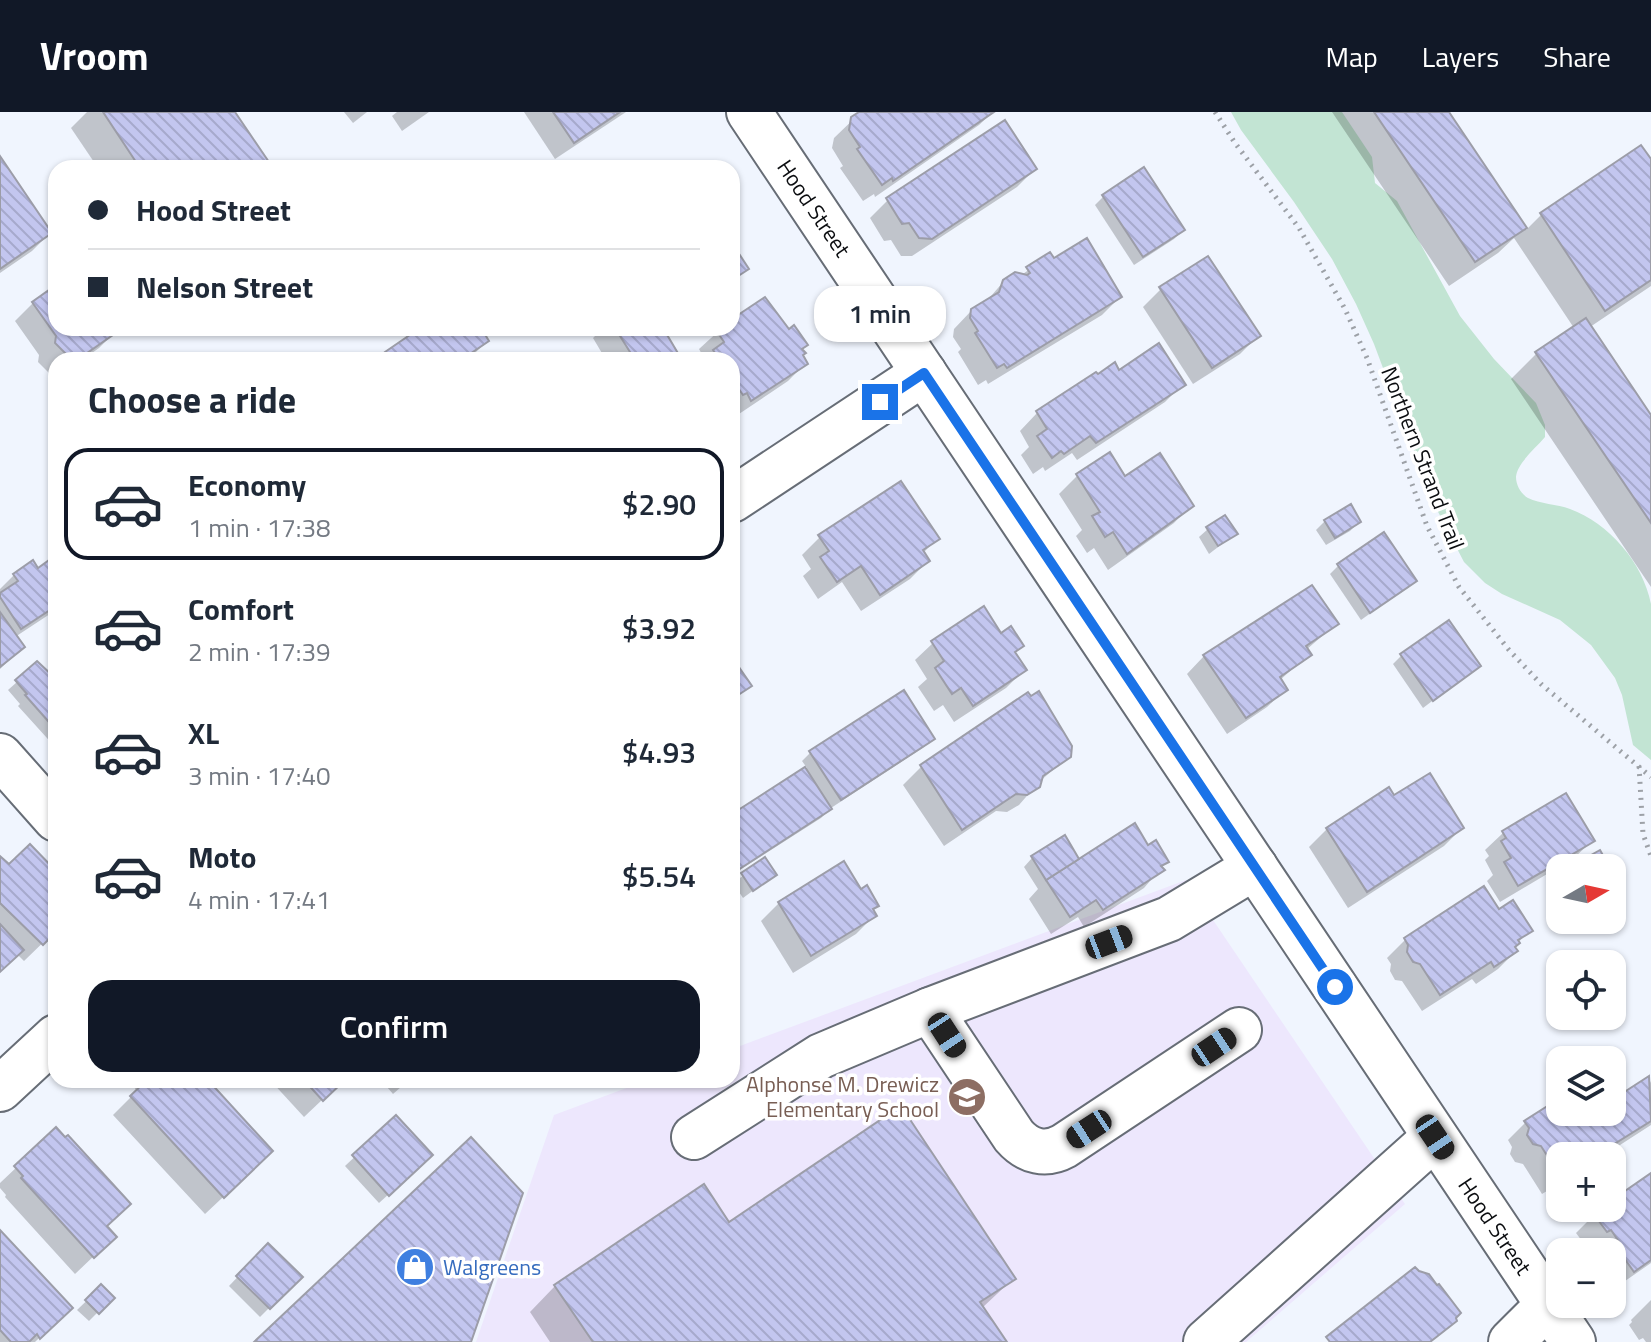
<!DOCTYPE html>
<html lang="en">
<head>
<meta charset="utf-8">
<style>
	:root { --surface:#fff; --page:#f6f6f7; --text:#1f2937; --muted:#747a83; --line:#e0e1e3; --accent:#111827 }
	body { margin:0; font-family:"Titillium Web",sans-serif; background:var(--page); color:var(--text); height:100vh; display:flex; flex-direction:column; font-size:30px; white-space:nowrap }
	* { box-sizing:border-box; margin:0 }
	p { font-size:26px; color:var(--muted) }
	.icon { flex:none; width:44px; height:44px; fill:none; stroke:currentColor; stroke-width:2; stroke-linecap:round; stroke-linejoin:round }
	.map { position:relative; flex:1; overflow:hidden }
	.panel { position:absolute; left:48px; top:240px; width:692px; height:736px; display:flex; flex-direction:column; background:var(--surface); border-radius:24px; box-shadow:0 2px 6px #0004 }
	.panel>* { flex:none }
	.banner { position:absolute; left:48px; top:48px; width:692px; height:176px; border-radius:24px; box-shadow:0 2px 6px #0004; display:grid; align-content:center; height:176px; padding:0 40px; background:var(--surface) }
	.needle { width:52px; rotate:81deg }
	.buttons { position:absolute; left:1546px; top:742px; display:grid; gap:16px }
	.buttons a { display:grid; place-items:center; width:80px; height:80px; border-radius:16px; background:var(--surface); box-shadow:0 2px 6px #0004; font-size:40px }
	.end { position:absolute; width:36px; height:36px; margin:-18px; border:10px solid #1a73e8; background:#fff; box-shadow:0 0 0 4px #fff }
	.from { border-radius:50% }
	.bubble { position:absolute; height:56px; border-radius:24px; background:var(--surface); box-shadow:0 2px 6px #0004; font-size:26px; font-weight:600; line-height:56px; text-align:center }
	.car { position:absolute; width:24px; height:48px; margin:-24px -12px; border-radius:10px; box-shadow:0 0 6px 2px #0007; background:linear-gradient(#222 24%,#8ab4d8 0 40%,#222 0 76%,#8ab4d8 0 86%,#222 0) }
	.banner b { display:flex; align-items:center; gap:28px; height:76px; font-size:30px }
	.banner b+b { border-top:2px solid var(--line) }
	.banner i { width:20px; height:20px; background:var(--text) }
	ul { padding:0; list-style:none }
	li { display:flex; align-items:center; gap:24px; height:112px; margin:0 16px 12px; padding:0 24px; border:4px solid transparent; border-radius:24px }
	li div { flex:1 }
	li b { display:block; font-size:30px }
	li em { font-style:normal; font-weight:600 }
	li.current { border-color:var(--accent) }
	li>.icon { width:72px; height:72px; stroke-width:1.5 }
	h2 { padding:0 40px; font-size:36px; line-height:96px }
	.primary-button { display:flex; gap:16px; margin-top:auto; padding:16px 40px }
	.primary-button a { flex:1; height:92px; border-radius:24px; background:var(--accent); color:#fff; font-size:32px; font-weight:600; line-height:92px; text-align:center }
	header { display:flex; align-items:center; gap:48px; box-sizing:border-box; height:112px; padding:0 40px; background:var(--accent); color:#fff }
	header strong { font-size:38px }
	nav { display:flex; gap:44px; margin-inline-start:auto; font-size:28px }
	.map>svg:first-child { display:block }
	.education { fill:#ede7fd }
	.park { fill:#c2e4d3 }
	.shadow { fill:#0003 }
	.building { fill:url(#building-back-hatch); stroke:#9c9da8; stroke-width:2 }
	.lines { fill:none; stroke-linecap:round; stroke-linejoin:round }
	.minor-casing { stroke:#676d76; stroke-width:48 }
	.path { stroke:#9da1a7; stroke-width:5; stroke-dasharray:2 6; stroke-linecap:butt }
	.minor { stroke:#fff; stroke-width:44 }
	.route { stroke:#1a73e8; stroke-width:10 }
	.labels { text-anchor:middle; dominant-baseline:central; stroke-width:7; stroke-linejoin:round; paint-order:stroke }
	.street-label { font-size:22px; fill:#0b0d10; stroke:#fff }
	.education-label { font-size:22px; fill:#785e54; stroke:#fff; text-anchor:end }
	.shop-label { font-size:22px; fill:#366cbe; stroke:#fff; text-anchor:start }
</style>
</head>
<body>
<header>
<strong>Vroom</strong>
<nav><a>Map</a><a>Layers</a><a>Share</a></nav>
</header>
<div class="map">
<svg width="1651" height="1230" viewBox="0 0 1651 1230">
	<defs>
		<pattern id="building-back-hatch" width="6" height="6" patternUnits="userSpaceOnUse" patternTransform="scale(2)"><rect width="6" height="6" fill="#c3c6ef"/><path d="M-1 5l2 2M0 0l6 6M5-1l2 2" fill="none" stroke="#a6a9cc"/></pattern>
	</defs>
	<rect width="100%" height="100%" fill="#f0f5fe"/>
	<polygon class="education" points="1186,768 1405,1092 1246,1230 476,1230 554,1003 648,968 732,968 732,937"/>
	<path class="park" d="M1231,0H1342L1372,45L1375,71L1397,89L1460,204L1494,247L1536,291L1545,313V325C1536,336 1517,351 1516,365C1516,373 1521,382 1528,386C1540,392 1557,392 1570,397C1609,411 1643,451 1651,492V648L1633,633L1622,583L1615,566L1591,533L1560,508L1502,482L1485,471L1464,450L1434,392L1374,232L1356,192L1332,147L1294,90L1241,18Z"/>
	<g class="shadow">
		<polygon points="87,0 232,0 270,56 98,56 71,16"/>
		<polygon points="344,0 367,0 353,11"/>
		<polygon points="397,0 429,0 402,19 392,4"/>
		<polygon points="524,0 626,0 555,47"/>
		<polygon points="861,0 993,0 979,13 875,85 874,82 863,89 840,56 843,54 832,36 834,26"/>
		<polygon points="1332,0 1446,0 1526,118 1541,103 1640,35 1651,51 1651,174 1590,215 1651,306 1651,475 1511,267 1537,241 1574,216 1514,126 1498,141 1449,174"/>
		<polygon points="0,47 50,121 32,139 0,161"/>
		<polygon points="674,49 679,56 664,56"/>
		<polygon points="381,50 385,56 372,56"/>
		<polygon points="1035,57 1017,75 912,144 901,144 891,128 884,129 870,106 888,88"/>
		<polygon points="1104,84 1183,118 1174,127 1134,153 1095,93"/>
		<polygon points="1050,143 1053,149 1120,185 1102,203 988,272 986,268 978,273 958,240 961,237 953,225 954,217 972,198 985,191 1004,169 1020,164"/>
		<polygon points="56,175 56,216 116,216 117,218 99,236 82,248 56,248 55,267 38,250 39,243 15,209 33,191"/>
		<polygon points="1161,177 1258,224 1240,242 1193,272 1143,195"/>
		<polygon points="732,209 801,238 800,244 806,251 788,269 733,306 732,248 705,248 699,237 722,216 732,216"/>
		<polygon points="423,216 478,216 487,229 468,248 379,248"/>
		<polygon points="603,216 667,216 663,219 680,248 606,248 593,226"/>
		<polygon points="1119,260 1183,272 1165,290 1077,348 1072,341 1045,359 1043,355 1033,362 1021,343 1029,335 1020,319 1037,301"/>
		<polygon points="1109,343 1125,367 1191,393 1174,411 1108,458 1094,436 1087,441 1076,424 1082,418 1059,382 1077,364"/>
		<polygon points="1325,409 1359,410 1350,419 1326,433 1316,418"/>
		<polygon points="1208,417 1235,422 1209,442 1199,425"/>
		<polygon points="820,425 937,427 923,441 928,449 910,467 861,499 842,470 818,487 803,464 811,457 802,443"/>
		<polygon points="56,446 56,498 15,525 23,535 0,557 0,477 14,463 37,458"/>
		<polygon points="1338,454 1415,469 1361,508 1330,462"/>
		<polygon points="1336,512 1306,538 1309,542 1279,569 1285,578 1267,595 1227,622 1187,562 1204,544"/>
		<polygon points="933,531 1021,534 1014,542 1024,558 1006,576 954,610 943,593 934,599 918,575 927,567 915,548"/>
		<polygon points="1401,544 1478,554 1423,596 1393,552"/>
		<polygon points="17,570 56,572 56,636 18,594 20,592 8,578"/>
		<polygon points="1028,583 1069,644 1039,670 1019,693 1007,700 996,699 944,734 903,673 921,655"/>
		<polygon points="933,627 924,635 831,696 821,706 732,763 732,704 807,656 802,649 811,640"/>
		<polygon points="1394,686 1462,716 1444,734 1348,796 1309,735 1327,717"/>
		<polygon points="1503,721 1592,729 1574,746 1500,790 1487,769 1493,763 1485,748 1489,744 1485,738"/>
		<polygon points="1147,736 1167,749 1144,776 1084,815 1078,805 1051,822 1029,787 1038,777 1024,755 1032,746 1078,749"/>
		<polygon points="0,747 8,755 56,762 56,800 51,805 56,810 56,818 24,849 17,842 0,859"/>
		<polygon points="765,748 774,763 743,786 733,771"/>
		<polygon points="1560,763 1560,794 1549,773"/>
		<polygon points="1612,763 1618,774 1612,780"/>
		<polygon points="1484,777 1498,799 1530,818 1514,835 1516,839 1498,857 1476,872 1472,867 1422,899 1402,869 1395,868 1390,859 1391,852 1387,846 1405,828"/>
		<polygon points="779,791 871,798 874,804 856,822 793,861 761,809"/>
		<polygon points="1649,967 1651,971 1651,1013 1603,1044 1560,1044 1560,1071 1542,1082 1523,1052 1515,1050 1510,1042 1512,1035 1508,1028 1526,1010 1560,989 1560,1000 1612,1000 1612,991"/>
		<polygon points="132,968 205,968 253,1057 205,1102 113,1003 137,979 130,970"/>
		<polygon points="270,968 343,968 304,1005"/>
		<polygon points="381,968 409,968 393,982"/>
		<polygon points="396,1006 422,1052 379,1091 345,1054"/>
		<polygon points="56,1018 105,1115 96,1142 75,1162 5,1085 6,1083 0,1076 0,1071"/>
		<polygon points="1651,1064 1651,1151 1615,1176 1612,1172 1612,1140 1596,1140 1592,1134 1588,1137 1576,1121 1594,1103 1604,1096 1612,1096 1612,1090"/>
		<polygon points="729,1112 1014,1166 982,1196 1005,1230 550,1230 530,1200 555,1174"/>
		<polygon points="0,1121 70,1196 35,1230 0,1230"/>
		<polygon points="268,1133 300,1165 260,1205 229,1174"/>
		<polygon points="101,1175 112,1186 89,1209 77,1198"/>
		<polygon points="1651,1188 1651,1230 1646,1230 1643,1226 1639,1228 1629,1213 1632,1210 1631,1208"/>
	</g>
	<g class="building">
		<polygon points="103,0 235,0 273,56 140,56"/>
		<polygon points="553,0 620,0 574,31"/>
		<polygon points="859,0 994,0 893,69 892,66 882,73 857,37 860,35 849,18 851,5"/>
		<polygon points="1374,0 1449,0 1527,116 1475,150"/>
		<polygon points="1005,8 1037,57 932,127 919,126 909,111 902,112 886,86"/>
		<polygon points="1641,33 1651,47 1651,168 1605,199 1540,101"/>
		<polygon points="0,44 52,121 0,157"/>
		<polygon points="1144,55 1185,118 1143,145 1102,83"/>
		<polygon points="1087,126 1122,185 1007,256 1004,252 997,256 975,221 978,219 970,206 971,197 999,180 1003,168 1015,160 1027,163 1030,161 1026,155 1050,140 1054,146"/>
		<polygon points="732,131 749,157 732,168"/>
		<polygon points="1208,144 1261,224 1212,256 1159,175"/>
		<polygon points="56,173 56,216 118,216 120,218 77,248 72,248 55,231 56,224 32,190"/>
		<polygon points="765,185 789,217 794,213 808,233 802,237 806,241 803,243 808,252 751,289 747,281 743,283 732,267 732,248 720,248 713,238 724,230 716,218 732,216 732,207"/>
		<polygon points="1586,206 1651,303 1651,411 1535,240"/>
		<polygon points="420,216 481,216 489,229 467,244 470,248 390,248 385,240"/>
		<polygon points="615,216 663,216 682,248 635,248"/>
		<polygon points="1159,231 1186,273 1096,331 1090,324 1064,342 1061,339 1052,346 1037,324 1047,317 1036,299 1096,260 1098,262 1115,250 1119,258"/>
		<polygon points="1110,340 1125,364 1160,341 1194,394 1127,442 1113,420 1105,425 1092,404 1100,400 1076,362"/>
		<polygon points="901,369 940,427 923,438 930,449 880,483 861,454 837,470 820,445 829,439 818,423"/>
		<polygon points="1351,392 1361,410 1335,426 1324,408"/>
		<polygon points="1225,403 1238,422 1218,434 1206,415"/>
		<polygon points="1384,420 1417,469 1370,501 1337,452"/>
		<polygon points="56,443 56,494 21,517 0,485 0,481 18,469 13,462 33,448 38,456"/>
		<polygon points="1312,473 1339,512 1306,534 1312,543 1280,565 1288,578 1246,606 1203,543"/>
		<polygon points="984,494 1001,521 1011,514 1024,534 1015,540 1027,558 973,594 961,576 952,582 935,556 944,549 931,529"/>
		<polygon points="0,500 25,535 0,555"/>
		<polygon points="1449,508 1481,554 1433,589 1400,542"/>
		<polygon points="732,545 752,574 732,587"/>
		<polygon points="37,549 56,567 56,618 25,583 27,582 15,568"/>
		<polygon points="904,578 935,627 841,688 809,639"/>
		<polygon points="1039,579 1072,634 1071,645 1043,664 1040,675 1027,683 1016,682 962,718 920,653 1028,580 1031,584"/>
		<polygon points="805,655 832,697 738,758 732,750 732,702"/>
		<polygon points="1430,661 1464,716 1367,780 1326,716 1389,675 1394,683"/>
		<polygon points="1566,681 1595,729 1518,774 1504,750 1511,746 1501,729 1506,726 1502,719"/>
		<polygon points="1135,711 1148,733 1156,728 1169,750 1161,754 1165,758 1103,798 1096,788 1070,805 1046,768"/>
		<polygon points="1065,723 1079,747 1046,768 1031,744"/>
		<polygon points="30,732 56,759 56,802 54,805 56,820 43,833 0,791 0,744 9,752"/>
		<polygon points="1600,738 1610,756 1568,756"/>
		<polygon points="765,745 777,763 753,779 741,761"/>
		<polygon points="844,749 861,777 867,773 879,794 873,797 877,804 811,844 778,790"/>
		<polygon points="1484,774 1499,797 1513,788 1533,819 1518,828 1520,831 1515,835 1518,839 1494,855 1491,850 1440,883 1420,852 1413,850 1407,840 1408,833 1404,826"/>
		<polygon points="0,812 24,838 0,860"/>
		<polygon points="1649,964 1651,1009 1595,1044 1560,1044 1560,1064 1541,1034 1533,1032 1527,1023 1529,1016 1524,1009 1560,986 1560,1000 1612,1000 1612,988"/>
		<polygon points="147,968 208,968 273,1039 224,1086 130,984"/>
		<polygon points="304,968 345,968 323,989"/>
		<polygon points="901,994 1016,1167 980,1190 1007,1230 593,1230 554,1173 704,1072 729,1110"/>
		<polygon points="396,1003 433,1043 389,1084 352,1043"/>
		<polygon points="56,1015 65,1025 68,1023 131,1092 107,1114 117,1125 94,1146 21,1066 23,1064 14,1054"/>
		<polygon points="471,1025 523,1081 471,1230 254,1230"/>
		<polygon points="1651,1061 1651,1148 1634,1160 1620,1140 1624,1137 1611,1118 1607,1120 1593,1101 1600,1096 1612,1096 1612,1088"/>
		<polygon points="0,1118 73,1196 40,1227 37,1222 29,1230 11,1230 0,1218"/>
		<polygon points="268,1131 303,1165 270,1197 236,1164"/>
		<polygon points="1415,1155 1419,1159 1429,1162 1437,1173 1439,1172 1461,1201 1456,1206 1457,1209 1430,1230 1330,1230 1326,1225"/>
		<polygon points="101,1172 115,1186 99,1202 85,1188"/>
	</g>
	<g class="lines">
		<g class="minor-casing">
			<g id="minor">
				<polyline points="749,0 1573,1230"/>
				<polyline points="732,388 924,261"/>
				<polyline points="0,644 56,707"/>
				<path d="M1239,918L1064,1034C1046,1044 1028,1040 1014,1024L930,898L1169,807L1255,755"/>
				<polyline points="0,977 56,925"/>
				<polyline points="694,1025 821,944 930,898"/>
				<polyline points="1206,1230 1435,1025"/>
				<polyline points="1511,1230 1548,1193"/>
			</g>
		</g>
		<g class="path">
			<polyline points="1215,0 1235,31 1299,116 1345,197 1367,246 1427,414 1459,475 1509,538 1541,572 1651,665"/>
			<polyline points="1639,654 1643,722 1651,744"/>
		</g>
		<use href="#minor" class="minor"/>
	</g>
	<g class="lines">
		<polyline class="route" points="880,290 924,261 1335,875"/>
	</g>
	<defs>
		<g id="school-disc" transform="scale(2)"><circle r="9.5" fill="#8d6e63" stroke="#fff"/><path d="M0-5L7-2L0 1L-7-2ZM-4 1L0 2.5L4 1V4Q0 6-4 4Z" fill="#fff"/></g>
		<g id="shop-disc" transform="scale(2)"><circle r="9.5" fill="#3f7fe0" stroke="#fff"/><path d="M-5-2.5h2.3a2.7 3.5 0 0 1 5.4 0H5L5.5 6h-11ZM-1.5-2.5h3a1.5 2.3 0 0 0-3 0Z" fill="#fff"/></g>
	</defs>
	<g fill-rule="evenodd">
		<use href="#school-disc" x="967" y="985"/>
		<use href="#shop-disc" x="415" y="1155"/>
	</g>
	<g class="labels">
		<g class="street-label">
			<text transform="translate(814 96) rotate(56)">Hood Street</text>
			<text transform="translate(1423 346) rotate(69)">Northern Strand Trail</text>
			<text transform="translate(1495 1114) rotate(56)">Hood Street</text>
		</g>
		<g class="education-label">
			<text x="939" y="972">Alphonse M. Drewicz<tspan x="939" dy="25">Elementary School</tspan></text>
		</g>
		<g class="shop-label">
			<text x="443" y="1155">Walgreens</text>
		</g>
	</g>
</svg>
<div class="buttons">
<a><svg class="needle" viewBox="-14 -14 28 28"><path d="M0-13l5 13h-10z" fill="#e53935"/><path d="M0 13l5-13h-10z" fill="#747a83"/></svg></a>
<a><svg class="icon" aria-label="locate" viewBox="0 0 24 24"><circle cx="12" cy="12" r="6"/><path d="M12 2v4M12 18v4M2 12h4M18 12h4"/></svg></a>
<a><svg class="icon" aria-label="layers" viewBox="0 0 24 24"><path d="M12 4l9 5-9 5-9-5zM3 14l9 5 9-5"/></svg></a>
<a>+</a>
<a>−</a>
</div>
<i class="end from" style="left:1335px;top:875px"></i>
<i class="end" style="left:880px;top:290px"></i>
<div class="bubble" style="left:814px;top:174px;width:132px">1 min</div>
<i class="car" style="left:1109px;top:830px;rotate:69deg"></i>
<i class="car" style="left:947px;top:923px;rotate:147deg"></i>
<i class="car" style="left:1214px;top:935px;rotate:56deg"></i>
<i class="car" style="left:1089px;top:1017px;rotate:237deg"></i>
<i class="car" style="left:1435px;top:1025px;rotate:146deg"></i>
<div class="banner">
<b><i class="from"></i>Hood Street</b>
<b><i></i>Nelson Street</b>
</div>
<section class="panel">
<h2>Choose a ride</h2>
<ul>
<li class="current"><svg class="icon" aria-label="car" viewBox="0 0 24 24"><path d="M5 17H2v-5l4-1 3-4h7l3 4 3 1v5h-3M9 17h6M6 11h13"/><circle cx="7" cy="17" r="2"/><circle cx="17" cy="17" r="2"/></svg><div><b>Economy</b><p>1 min · 17:38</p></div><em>$2.90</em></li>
<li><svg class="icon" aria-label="car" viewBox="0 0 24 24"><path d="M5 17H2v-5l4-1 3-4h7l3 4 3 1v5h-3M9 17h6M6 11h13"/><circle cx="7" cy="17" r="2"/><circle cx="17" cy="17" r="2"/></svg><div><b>Comfort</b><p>2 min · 17:39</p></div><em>$3.92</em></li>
<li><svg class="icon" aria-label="car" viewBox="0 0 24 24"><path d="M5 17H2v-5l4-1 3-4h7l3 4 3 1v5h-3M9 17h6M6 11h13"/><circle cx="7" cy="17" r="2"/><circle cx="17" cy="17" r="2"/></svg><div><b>XL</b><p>3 min · 17:40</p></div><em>$4.93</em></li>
<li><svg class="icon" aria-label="car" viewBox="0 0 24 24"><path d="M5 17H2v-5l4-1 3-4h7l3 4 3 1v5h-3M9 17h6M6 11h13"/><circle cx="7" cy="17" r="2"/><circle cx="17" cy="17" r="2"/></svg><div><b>Moto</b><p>4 min · 17:41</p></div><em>$5.54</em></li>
</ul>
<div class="primary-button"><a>Confirm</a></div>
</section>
</div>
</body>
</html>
